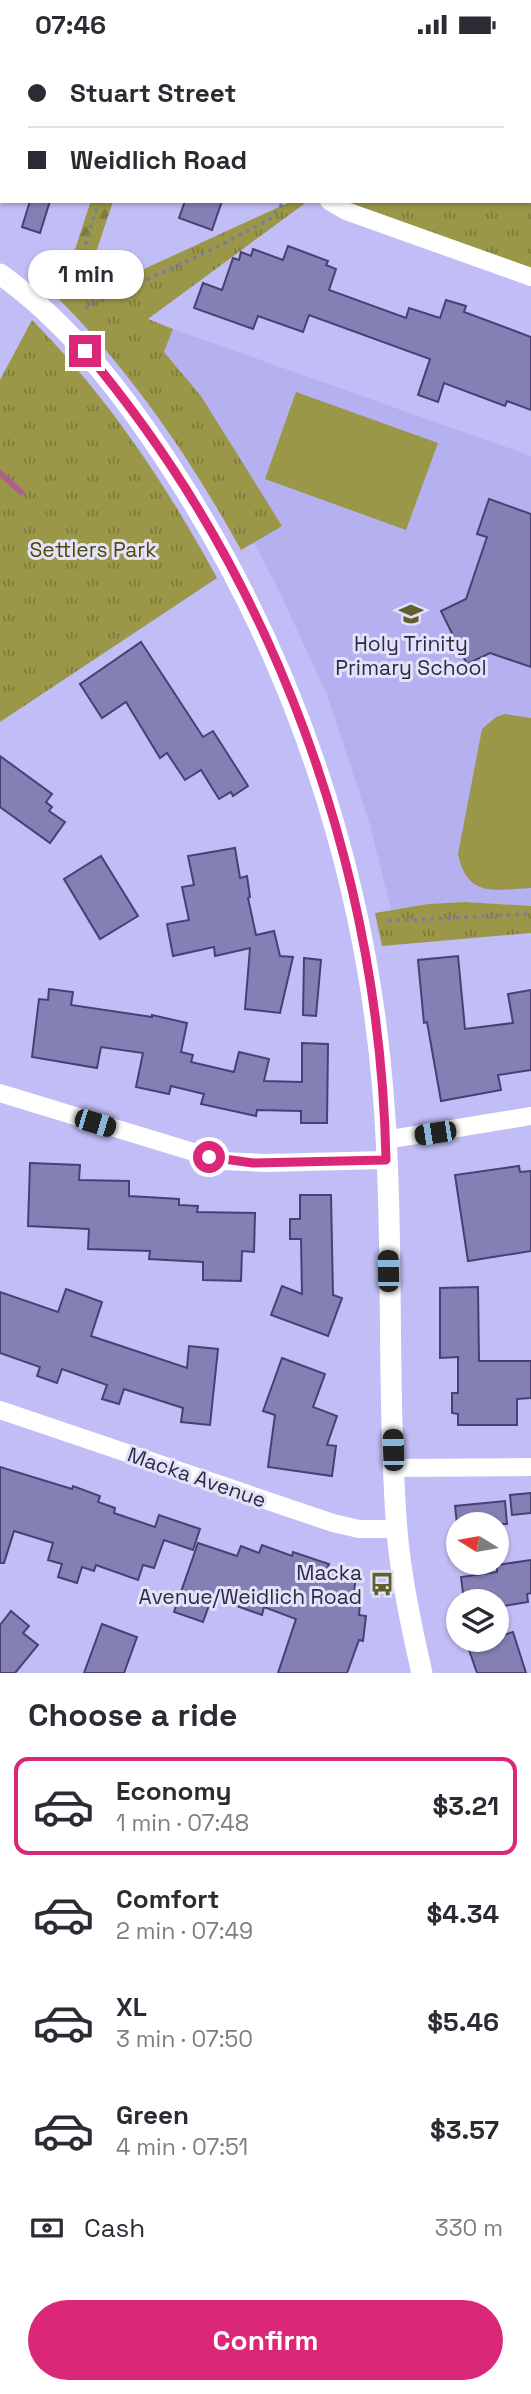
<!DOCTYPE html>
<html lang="en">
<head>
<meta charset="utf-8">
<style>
	:root { --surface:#fff; --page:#f2f2f3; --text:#2b2b33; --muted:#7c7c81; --line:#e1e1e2; --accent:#db2777 }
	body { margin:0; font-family:"Space Grotesk",sans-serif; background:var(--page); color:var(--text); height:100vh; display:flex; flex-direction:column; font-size:26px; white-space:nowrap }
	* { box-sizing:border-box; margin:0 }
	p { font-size:23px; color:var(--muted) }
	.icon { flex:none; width:38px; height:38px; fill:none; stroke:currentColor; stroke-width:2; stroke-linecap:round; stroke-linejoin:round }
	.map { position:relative; height:1624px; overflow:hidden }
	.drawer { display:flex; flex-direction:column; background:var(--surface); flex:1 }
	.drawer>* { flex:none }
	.guide { position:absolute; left:0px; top:0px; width:532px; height:154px; box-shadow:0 2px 5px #0004; display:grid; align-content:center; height:154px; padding:0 28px; background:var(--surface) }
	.needle { width:46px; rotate:281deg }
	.tools { position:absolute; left:446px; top:1463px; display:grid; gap:14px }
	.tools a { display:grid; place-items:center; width:63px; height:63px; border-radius:50%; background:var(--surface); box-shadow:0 2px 5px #0004; font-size:35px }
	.end { position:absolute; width:32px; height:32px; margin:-16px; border:9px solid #db2777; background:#fff; box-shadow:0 0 0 4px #fff }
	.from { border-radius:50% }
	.bubble { position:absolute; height:49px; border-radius:24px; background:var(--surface); box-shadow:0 2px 5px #0004; font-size:23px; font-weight:600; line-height:49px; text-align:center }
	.car { position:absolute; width:21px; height:42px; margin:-21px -10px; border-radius:9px; box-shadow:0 0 5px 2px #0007; background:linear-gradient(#222 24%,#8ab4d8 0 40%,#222 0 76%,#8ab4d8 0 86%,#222 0) }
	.guide b { display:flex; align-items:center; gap:24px; height:66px; font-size:26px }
	.guide b+b { border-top:2px solid var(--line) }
	.guide i { width:18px; height:18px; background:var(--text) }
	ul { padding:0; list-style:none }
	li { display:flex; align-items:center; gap:21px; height:98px; margin:0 14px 10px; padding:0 14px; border:4px solid transparent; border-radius:14px }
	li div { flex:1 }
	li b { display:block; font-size:26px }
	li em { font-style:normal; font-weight:600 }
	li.selected { border-color:var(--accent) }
	li>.icon { width:63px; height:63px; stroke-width:1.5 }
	h2 { padding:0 28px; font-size:32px; line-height:84px }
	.pay { display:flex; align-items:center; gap:18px; height:77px; padding:0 28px; font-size:26px }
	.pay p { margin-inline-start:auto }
	.primary-button { display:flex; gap:14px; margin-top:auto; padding:14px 28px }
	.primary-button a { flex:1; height:80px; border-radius:42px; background:var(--accent); color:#fff; font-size:28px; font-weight:600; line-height:80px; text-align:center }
	.status { display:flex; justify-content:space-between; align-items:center; height:49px; padding:0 35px; background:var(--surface); direction:ltr }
	.status svg { height:19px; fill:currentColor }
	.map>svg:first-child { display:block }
	.built { fill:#b5b0f0 }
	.grass { fill:url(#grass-tufts) }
	.forest { fill:url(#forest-firs) }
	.pitch { fill:#9a9749 }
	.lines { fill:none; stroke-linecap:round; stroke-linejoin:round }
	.stream { stroke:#ae608b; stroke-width:6 }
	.building { fill:#8480b5; stroke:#464172; stroke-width:2 }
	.path { stroke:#7d7aa4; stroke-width:3.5; stroke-dasharray:3.5 5; stroke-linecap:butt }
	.minor { stroke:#fff; stroke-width:18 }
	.tertiary { stroke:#fff; stroke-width:21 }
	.route { stroke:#db2777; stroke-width:9 }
	.labels { text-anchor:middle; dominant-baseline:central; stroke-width:6; stroke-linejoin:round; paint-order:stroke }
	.park-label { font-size:21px; fill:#4e4b01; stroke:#e3e2fa }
	.poi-label { font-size:21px; fill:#2d2b42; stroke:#e3e2fa }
	.street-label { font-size:21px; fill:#2d2b42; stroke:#e3e2fa }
</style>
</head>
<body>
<div class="status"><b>07:46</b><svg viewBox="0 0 49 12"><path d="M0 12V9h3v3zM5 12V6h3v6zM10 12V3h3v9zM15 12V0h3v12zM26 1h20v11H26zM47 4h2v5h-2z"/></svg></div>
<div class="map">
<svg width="531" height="1624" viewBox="0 0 531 1624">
	<defs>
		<pattern id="grass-tufts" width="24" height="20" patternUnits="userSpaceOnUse" patternTransform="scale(1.75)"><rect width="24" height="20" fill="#9a9749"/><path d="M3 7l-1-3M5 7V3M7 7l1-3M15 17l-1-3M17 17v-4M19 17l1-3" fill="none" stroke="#7e7b3e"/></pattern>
		<pattern id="forest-firs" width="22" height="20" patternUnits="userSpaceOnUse" patternTransform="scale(1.75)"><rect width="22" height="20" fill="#9a9749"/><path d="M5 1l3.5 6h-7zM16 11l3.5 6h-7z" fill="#7e7b3e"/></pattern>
	</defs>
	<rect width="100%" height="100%" fill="#c1bdf6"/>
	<polygon class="built" points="173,280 531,407 531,857 465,853 428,855 391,861 369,773 327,646 282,548 254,493 281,476 201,347 164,303"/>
	<g class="grass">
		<polygon points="361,0 531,0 531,219 342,152 530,152 530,2 360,2"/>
		<path d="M91,152H113L81,249L292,152H308L148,270L173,280L164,303L201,347L282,477L241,501C191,410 132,324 59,250Z"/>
		<path d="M32,271C107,347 166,435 217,529L0,673V331Z"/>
		<polygon points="465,853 531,857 531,884 382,897 375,864 428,855"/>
	</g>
	<g class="forest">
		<polygon points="0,0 165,0 164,2 2,2 2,36 0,35"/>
		<polygon points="91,152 113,152 74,265 59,250"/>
	</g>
	<g class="pitch">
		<polygon points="296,343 438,394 406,481 265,430"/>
		<path d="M505,665L531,669V839C494,841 467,849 458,805L482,680L496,668Z"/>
	</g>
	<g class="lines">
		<polyline class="stream" points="0,424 21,443"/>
	</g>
	<g class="building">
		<polygon points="30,152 50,152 40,184 22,178"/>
		<polygon points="185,152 222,152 212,181 179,169"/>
		<polygon points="288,197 328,212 326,216 336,220 329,241 406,269 409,259 440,269 446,251 466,257 464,263 531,288 531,361 507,352 505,357 444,334 438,353 418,346 430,310 309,266 303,283 258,267 253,280 194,259 203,234 222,241 233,209 239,211 241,203 251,207 253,200 283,211"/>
		<polygon points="489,450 531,465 531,618 490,604 467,615 441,562 466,550 487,488 477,485"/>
		<polygon points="141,593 203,688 213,682 248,737 233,747 231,743 219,750 201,721 185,731 167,704 160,709 126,653 102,669 80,635"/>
		<polygon points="0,707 52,745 46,753 52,758 49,762 65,773 50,794 0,758"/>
		<polygon points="235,799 240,829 247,827 250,848 248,849 256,886 274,882 280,907 293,908 280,964 245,960 250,899 215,907 214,898 173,907 167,875 189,871 182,838 194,836 188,807"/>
		<polygon points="101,807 138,867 100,890 64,830"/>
		<polygon points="458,907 465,980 513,974 508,945 531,941 531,1021 498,1026 501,1041 441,1052 427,973 424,974 418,911"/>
		<polygon points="304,909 321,911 316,967 303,966"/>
		<polygon points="49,940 73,943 71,956 152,968 152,966 187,974 181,1003 193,1006 191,1013 234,1023 239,1003 269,1010 264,1032 302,1033 302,994 328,995 327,1074 301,1074 301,1062 257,1061 256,1067 201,1055 204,1045 171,1037 169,1045 136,1038 143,1004 101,998 97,1019 32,1008 39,950 48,951"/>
		<polygon points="30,1114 80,1116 79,1131 129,1132 129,1147 179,1150 179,1156 198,1157 197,1163 255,1164 254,1203 242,1202 241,1232 203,1231 203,1213 149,1210 150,1202 88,1200 89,1180 28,1177"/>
		<polygon points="519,1117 520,1123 531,1122 531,1202 468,1212 455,1126"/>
		<polygon points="300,1146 331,1146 333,1246 342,1249 328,1287 271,1266 282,1237 302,1245 301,1190 290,1190 290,1170 300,1170"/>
		<polygon points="478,1238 479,1312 531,1312 531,1349 517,1350 517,1376 458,1376 458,1365 452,1364 452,1344 458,1344 458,1308 440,1309 440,1239"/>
		<polygon points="66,1240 102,1253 91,1287 187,1319 189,1297 218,1300 210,1376 181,1373 183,1359 124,1340 119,1355 102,1350 107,1336 62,1320 57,1334 37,1327 40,1318 0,1304 0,1243 58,1263"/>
		<polygon points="282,1309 325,1325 313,1358 337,1367 327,1396 336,1397 332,1427 268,1418 275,1366 263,1362"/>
		<polygon points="0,1418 72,1440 73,1437 100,1447 98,1453 115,1459 114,1464 155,1478 159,1466 200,1480 193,1501 164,1491 154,1519 143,1516 138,1531 96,1516 94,1522 82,1518 77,1534 58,1528 62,1515 48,1511 53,1494 14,1482 4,1514 0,1514"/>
		<polygon points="531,1444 531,1464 512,1466 510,1446"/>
		<polygon points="505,1452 507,1475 457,1475 455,1457"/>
		<polygon points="198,1494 237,1507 241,1497 259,1504 262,1496 292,1507 293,1503 329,1515 326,1522 356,1525 354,1544 361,1545 359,1566 366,1567 363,1592 359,1591 347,1624 278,1624 296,1570 264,1558 262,1566 212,1548 203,1573 174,1563"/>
		<polygon points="531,1511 531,1544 527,1545 528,1553 497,1558 497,1552 464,1552 461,1528 497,1523 497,1516"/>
		<polygon points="11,1562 29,1577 23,1584 38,1596 15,1624 0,1624 0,1576"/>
		<polygon points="102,1575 137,1588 124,1624 84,1624"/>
		<polygon points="513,1583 526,1624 477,1624 468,1598 489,1591 497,1591 497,1588"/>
	</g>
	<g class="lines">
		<g class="path">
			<polyline points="128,2 128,0"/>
			<polyline points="70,244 99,152"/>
			<polyline points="85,259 211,201 272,169 282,155"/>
			<polyline points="388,872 531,865"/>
		</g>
		<g class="minor">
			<polyline points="352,2 353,0"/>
			<polyline points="329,152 346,162 531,228"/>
			<polyline points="0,1044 223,1112 265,1114 386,1111"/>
			<polyline points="385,1091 531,1067"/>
			<polyline points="0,1361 333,1474 359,1480 397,1480"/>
			<polyline points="394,1419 531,1418"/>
		</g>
		<path class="tertiary" d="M0,225C72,277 126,348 174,423C294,609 365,822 383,1042C392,1153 389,1265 392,1376C393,1411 394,1447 397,1482C401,1530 411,1577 422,1624"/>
	</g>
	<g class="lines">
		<path class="route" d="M85,302C274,526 380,819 386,1111L253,1114L209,1108"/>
	</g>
	<defs>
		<g id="school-bare" transform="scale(1.89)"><path d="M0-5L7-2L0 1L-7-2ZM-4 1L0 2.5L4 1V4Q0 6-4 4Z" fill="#61602c" stroke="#e3e2fa" stroke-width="2.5" paint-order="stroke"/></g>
		<g id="bus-bare" transform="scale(1.89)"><path d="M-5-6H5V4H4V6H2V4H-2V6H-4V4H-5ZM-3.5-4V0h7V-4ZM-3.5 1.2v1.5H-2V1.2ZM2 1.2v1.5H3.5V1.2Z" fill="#61602c" stroke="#e3e2fa" stroke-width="2.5" paint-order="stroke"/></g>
	</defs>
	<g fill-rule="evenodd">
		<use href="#school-bare" x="411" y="565"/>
		<use href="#bus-bare" x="382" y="1535"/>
	</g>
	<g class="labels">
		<g class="park-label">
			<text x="93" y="500">Settlers Park</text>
		</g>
		<g class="poi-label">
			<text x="411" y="594">Holy Trinity<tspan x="411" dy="24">Primary School</tspan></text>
			<text x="362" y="1523" text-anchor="end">Macka<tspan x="362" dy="24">Avenue/Weidlich Road</tspan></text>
		</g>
		<g class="street-label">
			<text transform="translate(197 1428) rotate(19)">Macka Avenue</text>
		</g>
	</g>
</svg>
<div class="tools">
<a><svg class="needle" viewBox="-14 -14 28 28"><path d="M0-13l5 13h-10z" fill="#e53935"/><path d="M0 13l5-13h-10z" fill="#7c7c81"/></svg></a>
<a><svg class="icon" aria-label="layers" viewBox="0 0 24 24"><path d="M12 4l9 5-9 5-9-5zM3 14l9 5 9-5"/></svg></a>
</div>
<i class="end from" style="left:209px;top:1108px"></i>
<i class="end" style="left:85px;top:302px"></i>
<div class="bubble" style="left:28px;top:201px;width:116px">1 min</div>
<i class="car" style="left:95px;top:1074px;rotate:107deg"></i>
<i class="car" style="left:435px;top:1084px;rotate:261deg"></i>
<i class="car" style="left:388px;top:1222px;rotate:359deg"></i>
<i class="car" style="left:393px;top:1401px;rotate:358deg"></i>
<div class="guide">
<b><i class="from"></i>Stuart Street</b>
<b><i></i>Weidlich Road</b>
</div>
</div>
<section class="drawer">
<h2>Choose a ride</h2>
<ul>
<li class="selected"><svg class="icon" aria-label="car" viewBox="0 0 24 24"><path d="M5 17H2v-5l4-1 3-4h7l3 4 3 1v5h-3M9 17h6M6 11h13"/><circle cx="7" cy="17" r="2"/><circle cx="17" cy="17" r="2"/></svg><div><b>Economy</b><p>1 min · 07:48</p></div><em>$3.21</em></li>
<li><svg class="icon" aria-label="car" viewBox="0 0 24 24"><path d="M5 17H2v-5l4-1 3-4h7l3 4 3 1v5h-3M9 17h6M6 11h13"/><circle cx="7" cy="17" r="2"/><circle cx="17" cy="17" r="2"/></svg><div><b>Comfort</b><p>2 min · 07:49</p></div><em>$4.34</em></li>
<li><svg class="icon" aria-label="car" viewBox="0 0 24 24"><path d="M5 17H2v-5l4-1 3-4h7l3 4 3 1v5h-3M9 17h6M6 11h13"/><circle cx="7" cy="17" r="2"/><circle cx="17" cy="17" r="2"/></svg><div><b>XL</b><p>3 min · 07:50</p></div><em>$5.46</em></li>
<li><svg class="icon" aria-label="car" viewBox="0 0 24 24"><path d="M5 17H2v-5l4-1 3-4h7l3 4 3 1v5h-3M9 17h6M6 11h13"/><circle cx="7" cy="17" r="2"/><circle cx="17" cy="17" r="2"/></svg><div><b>Green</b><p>4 min · 07:51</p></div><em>$3.57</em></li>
</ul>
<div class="pay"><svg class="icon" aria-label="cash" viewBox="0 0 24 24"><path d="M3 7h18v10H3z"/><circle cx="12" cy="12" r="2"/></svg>Cash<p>330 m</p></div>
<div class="primary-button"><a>Confirm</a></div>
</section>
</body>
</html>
